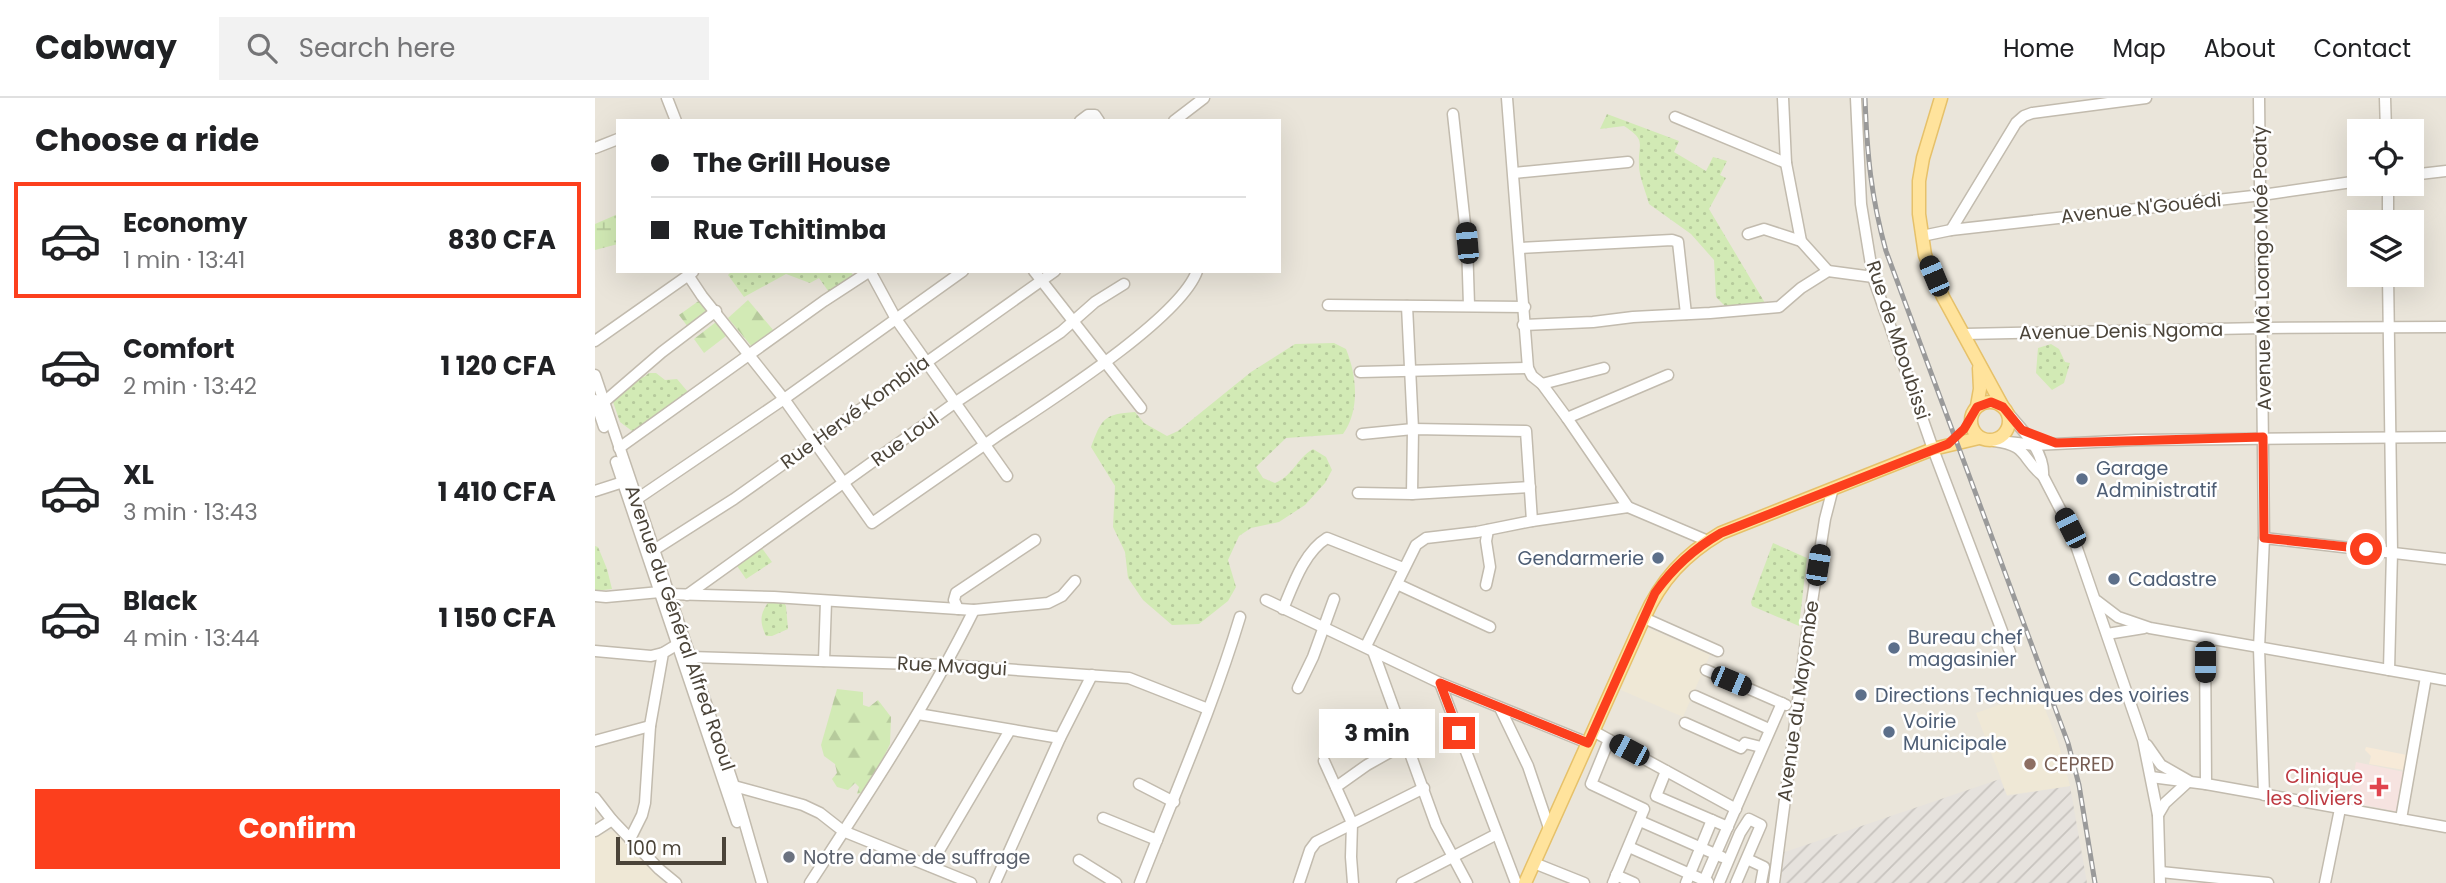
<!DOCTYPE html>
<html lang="en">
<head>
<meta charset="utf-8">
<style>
	:root { --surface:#fff; --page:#f2f2f2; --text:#202124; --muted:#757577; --line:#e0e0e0; --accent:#fc3f1d }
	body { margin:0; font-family:Poppins,sans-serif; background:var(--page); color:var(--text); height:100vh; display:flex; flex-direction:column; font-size:26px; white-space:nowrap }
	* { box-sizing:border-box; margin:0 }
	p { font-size:23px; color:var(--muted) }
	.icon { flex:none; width:38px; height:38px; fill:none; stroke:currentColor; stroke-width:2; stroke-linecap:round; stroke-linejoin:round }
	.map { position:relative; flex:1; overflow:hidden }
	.details { display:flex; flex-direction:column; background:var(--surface); width:595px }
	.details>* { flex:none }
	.guide { position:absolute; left:21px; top:21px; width:665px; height:154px; border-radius:0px; box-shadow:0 7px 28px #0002; display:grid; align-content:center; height:154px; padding:0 35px; background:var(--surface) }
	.controls { position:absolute; left:1752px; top:21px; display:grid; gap:14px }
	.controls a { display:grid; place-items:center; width:77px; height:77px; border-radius:0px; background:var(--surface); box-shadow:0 7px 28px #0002; font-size:35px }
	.scale { position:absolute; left:21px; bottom:18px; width:110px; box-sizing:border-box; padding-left:7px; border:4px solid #4b4439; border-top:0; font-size:19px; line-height:24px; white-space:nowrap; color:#4b4439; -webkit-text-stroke:5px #fff; paint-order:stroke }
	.end { position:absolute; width:32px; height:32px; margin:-16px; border:9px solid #fc3f1d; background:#fff; box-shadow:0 0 0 4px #fff }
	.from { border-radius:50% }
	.bubble { position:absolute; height:49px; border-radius:0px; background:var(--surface); box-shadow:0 7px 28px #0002; font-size:23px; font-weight:700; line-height:49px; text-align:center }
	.car { position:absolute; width:21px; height:42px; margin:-21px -10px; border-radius:9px; box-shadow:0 0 5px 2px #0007; background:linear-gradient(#222 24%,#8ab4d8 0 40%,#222 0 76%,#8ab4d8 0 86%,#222 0) }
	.guide b { display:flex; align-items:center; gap:24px; height:66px; font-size:26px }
	.guide b+b { border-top:2px solid var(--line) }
	.guide i { width:18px; height:18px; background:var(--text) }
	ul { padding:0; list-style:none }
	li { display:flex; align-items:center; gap:21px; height:116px; margin:0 14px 10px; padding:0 21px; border:4px solid transparent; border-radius:0px }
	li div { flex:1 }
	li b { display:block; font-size:26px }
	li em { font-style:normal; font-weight:700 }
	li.selected { border-color:var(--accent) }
	li>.icon { width:63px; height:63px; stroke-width:1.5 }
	h2 { padding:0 35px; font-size:32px; line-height:84px }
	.button { display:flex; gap:14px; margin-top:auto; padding:14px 35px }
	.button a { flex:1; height:80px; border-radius:0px; background:var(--accent); color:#fff; font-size:28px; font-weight:700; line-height:80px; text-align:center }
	header { display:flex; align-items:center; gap:42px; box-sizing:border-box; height:98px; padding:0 35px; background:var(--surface); border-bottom:2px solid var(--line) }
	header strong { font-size:33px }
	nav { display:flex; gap:38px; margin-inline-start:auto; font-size:24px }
	.search { width:490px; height:63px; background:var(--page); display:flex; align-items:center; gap:18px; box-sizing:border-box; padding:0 24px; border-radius:0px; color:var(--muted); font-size:26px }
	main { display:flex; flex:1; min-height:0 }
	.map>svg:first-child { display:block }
	.residential { fill:#eae5da; fill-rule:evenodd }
	.commercial { fill:#f7ead8 }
	.industrial { fill:url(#industrial-furrows) }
	.education { fill:#efe8d6 }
	.medical { fill:#f6e3e0 }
	.grass { fill:url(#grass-dots) }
	.forest { fill:url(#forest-firs) }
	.wetland { fill:url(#wetland-marsh) }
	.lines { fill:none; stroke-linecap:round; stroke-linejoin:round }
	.minor-casing { stroke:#c2bbae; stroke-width:13 }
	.major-casing { stroke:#e6c16a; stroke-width:15 }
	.minor { stroke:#fff; stroke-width:10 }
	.major { stroke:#ffe39c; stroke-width:12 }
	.rail-casing { stroke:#9a9a9a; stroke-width:5 }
	.rail { stroke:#fff; stroke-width:2.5; stroke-dasharray:8; stroke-linecap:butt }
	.route { stroke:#fc3f1d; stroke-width:9 }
	.service-dot { fill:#5c6f8a; stroke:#fff; stroke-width:2.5 }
	.education-dot { fill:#8d6e63; stroke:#fff; stroke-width:2.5 }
	.health-dot { fill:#e0444e; stroke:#fff; stroke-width:2.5 }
	.worship-dot { fill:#6b7280; stroke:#fff; stroke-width:2.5 }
	.labels { text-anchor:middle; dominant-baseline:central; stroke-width:5; stroke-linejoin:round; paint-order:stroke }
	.street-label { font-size:19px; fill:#4b4439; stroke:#fff }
	.service-label { font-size:19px; fill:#4e5e75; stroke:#fff; text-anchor:start }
	.education-label { font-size:19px; fill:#785e54; stroke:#fff; text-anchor:start }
	.health-label { font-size:19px; fill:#be3a42; stroke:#fff; text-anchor:end }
	.worship-label { font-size:19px; fill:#5b616d; stroke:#fff; text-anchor:start }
</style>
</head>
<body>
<header>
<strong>Cabway</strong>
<div class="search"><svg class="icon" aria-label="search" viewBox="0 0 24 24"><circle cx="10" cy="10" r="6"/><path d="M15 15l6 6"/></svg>Search here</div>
<nav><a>Home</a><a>Map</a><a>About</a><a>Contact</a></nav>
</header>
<main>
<section class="details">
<h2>Choose a ride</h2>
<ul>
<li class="selected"><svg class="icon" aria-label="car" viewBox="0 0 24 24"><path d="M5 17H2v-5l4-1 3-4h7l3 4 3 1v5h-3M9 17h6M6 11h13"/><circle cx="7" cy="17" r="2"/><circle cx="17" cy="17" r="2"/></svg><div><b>Economy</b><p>1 min · 13:41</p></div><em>830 CFA</em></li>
<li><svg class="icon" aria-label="car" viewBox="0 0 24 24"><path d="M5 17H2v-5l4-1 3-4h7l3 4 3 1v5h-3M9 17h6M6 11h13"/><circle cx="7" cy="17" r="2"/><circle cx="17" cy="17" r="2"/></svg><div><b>Comfort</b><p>2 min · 13:42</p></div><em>1 120 CFA</em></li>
<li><svg class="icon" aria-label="car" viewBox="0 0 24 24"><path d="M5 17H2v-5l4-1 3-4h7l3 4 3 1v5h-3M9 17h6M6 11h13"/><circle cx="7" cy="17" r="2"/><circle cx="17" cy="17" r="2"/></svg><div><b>XL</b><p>3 min · 13:43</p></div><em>1 410 CFA</em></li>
<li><svg class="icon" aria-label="car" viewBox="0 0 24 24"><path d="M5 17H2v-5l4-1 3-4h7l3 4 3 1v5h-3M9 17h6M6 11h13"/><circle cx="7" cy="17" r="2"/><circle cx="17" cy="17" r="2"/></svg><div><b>Black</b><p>4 min · 13:44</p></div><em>1 150 CFA</em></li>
</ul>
<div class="button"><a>Confirm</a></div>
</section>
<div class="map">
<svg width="1851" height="785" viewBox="0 0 1851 785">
	<defs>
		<pattern id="industrial-furrows" width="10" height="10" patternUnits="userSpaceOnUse" patternTransform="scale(1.75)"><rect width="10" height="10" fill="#e6e2dd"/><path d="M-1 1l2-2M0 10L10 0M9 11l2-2" fill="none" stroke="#c7c3be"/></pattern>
		<pattern id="grass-dots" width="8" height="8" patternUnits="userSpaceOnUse" patternTransform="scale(1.75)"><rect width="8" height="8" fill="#d2eab5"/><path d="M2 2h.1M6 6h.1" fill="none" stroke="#b6ca9c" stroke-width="1.8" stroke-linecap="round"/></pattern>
		<pattern id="forest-firs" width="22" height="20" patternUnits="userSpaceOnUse" patternTransform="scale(1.75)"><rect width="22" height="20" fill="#d2eab5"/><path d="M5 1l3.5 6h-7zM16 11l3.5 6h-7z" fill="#b6ca9c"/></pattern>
		<pattern id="wetland-marsh" width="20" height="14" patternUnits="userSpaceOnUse" patternTransform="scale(1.75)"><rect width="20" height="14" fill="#d2eab5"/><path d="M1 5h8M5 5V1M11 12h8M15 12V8" fill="none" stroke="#b6ca9c"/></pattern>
	</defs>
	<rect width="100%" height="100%" fill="#f6f3ec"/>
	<path class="residential" d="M0,0H1851V785H0ZM23,23H684V173H23ZM1764,33H1816V86H1764ZM1764,124H1816V177H1764Z"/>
	<polygon class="commercial" points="1771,649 1812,657 1809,672 1774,666 1776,658 1770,652"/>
	<polygon class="industrial" points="1405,681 1412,698 1475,688 1492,785 1184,785 1187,755"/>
	<g class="education">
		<polygon points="1053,530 1115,557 1088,619 1026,592"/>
		<polygon points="1443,593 1463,644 1475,688 1412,697 1381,615"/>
		<polygon points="18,733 69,785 0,785 0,738"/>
	</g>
	<polygon class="medical" points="1761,664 1814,675 1804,714 1754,704"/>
	<g class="grass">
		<path d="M1012,16L1084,43L1079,54L1111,73L1118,59L1132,63L1125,77L1131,80L1114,111L1170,205L1132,210L1121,199L1119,162L1096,136L1054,106C1051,94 1044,79 1044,67C1043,44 1052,43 1029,28L1005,31Z"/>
		<polygon points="137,173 255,173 258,177 254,185 236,197 224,180 215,185 191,176 149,199 133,177"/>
		<path d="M739,245L751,251C762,278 765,312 748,336L691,340L661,369L668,380L680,385C699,377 701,361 718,351L731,359L737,372L730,385L710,407L684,424L656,430L644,438L633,462L641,489L633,503L604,526L577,527L548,502L533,480L530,454L518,429L520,388L496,349C507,320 509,316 540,314L549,325L572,338L583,333L656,274L700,246Z"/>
		<polygon points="1456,246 1464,251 1470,264 1475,265 1469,285 1457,292 1441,275 1443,250"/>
		<polygon points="54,275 61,275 70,282 82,281 93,294 51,326 37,333 25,324 17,301 40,279 49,279"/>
		<polygon points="1178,445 1212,460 1204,528 1157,508 1156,504"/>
		<polygon points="0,448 3,449 12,471 17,491 0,493"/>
		<polygon points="166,449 177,464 151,481 140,465"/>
		<path d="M175,502L188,503L191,508L193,531L177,538H171C164,523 165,515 175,502Z"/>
	</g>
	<g class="forest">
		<polygon points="105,202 113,214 93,229 84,217"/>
		<polygon points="153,202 179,233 158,250 133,220"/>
		<polygon points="121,224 131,238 109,255 99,241"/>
		<polygon points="242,591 268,594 268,607 274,609 283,602 296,619 295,646 272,693 262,696 264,689 260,685 253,692 242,689 237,681 242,675 240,666 229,658 226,647"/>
	</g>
	<polygon class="wetland" points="23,116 23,146 0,152 0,126"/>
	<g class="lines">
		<g class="minor-casing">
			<g id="minor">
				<polyline points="72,0 81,23"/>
				<polyline points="912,0 933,270 937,278 947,286 972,320 1033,409"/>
				<polyline points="1188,0 1191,65 1206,143 1233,173"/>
				<polyline points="1261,0 1266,106 1278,179 1338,351 1415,554"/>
				<polyline points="1664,0 1669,440 1664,550 1669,697"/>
				<polyline points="1790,0 1791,33"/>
				<polyline points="858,16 872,145 874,207"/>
				<polyline points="1080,19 1191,65"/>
				<polyline points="485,23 493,17 500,17 504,23"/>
				<polyline points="579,23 609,0"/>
				<polyline points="0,50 23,41"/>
				<polyline points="919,75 1033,64"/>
				<polyline points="1816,77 1851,73"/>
				<polyline points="1793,86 1793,124"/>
				<polyline points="1356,132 1421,25 1429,18 1437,15 1551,0"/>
				<polyline points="1153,136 1169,131 1206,143"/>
				<polyline points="1327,138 1356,132 1667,97 1764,83"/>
				<polyline points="924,150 1077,142 1083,144 1091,216"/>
				<polyline points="275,173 301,221 412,378"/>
				<polyline points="439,173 546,310"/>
				<path d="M93,177L107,198L189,301L277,425C319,396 362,366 405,336C450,306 585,221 602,173"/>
				<polyline points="1793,177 1797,454 1794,572"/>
				<polyline points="733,207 930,209"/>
				<polyline points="812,208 818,331 817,396"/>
				<polyline points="928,227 998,224 1038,219 1115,215 1184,209 1206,190 1233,173 1278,179"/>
				<polyline points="1370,236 1668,230 1851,229"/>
				<polyline points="0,243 98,174"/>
				<polyline points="765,274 933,270"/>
				<polyline points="0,277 139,688 167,785"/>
				<polyline points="947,286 1009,270"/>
				<polyline points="0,302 9,329"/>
				<polyline points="9,304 67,254 121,213"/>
				<path d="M1412,314C1427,332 1450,353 1448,378L1475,430L1548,642L1563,717L1565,785"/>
				<polyline points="972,320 1073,277"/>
				<polyline points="767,336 818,331 931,333 937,423"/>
				<path d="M1399,343C1433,347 1426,360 1448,378"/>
				<polyline points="1413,344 1440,347 1541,342 1851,339"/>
				<polyline points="24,350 229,203 275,173"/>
				<polyline points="21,364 142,724"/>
				<polyline points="0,393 28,384"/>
				<polyline points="763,395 817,396 935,389"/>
				<polyline points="42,401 189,301 368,173"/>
				<polyline points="1669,440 1851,461"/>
				<polyline points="59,452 139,401 460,173"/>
				<polyline points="802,486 895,529"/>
				<polyline points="891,487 895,469 891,443 893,432"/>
				<polyline points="73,496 179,499 379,512 453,505 467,498 480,483"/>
				<polyline points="92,497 361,304 466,234 500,204 529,186"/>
				<polyline points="0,498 11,499 65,494"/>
				<polyline points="671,502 845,585 993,645"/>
				<polyline points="1502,503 1523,519 1555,530 1851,582"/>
				<polyline points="363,511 359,502 361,495 440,442"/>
				<path d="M688,511C698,487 709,454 732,440L808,470"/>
				<polyline points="1049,520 1123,553"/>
				<polyline points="1512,536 1549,530"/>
				<polyline points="1610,540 1611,686"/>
				<polyline points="771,548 821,447 831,440 882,434 937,423 1033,409 1113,443"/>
				<polyline points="0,553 56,558 68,555"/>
				<polyline points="778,553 841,727 872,785"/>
				<polyline points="95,559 352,567 534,580 613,611"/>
				<polyline points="229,563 231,503"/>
				<polyline points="1111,572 1191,607"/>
				<polyline points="845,585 921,785"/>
				<polyline points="703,590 718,559 739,501"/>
				<polyline points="1100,598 1174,631"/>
				<polyline points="905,610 933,668 954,730"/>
				<polyline points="323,616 465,640"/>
				<polyline points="1090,625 1146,650 1150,645 1166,649"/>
				<polyline points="998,633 1141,711"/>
				<polyline points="1014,642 996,686 1049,711 1018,785"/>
				<polyline points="0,643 55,628"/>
				<polyline points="1552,647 1566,667 1594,683 1570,705 1563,717"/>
				<polyline points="729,663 757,725 756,759 758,785"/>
				<polyline points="1071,673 1061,698 1133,729"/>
				<polyline points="1556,679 1611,686 1851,729"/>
				<polyline points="544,686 579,704"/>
				<polyline points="139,688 208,707 225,715 248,733 376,785"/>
				<polyline points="741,689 772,667 811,645"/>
				<polyline points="0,700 17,722 64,771 81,785"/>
				<polyline points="508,720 562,742"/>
				<polyline points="1806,721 1831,579"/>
				<polyline points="1045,723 1127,759"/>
				<polyline points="0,733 17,722"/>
				<polyline points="35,741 47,717 50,705 55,628 68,555 83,546"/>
				<polyline points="1034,749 1113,784"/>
				<polyline points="1152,761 1169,769 1166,785"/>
				<polyline points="484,762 521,785"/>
				<polyline points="939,765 989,785"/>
				<polyline points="335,768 415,632"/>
				<polyline points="1566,774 1673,785"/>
				<polyline points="1021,777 1039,785"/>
				<path d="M215,785C273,696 332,607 379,512"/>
				<polyline points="400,785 465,640 497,577"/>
				<path d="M545,785C579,697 618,609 645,519"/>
				<polyline points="704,785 715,752 721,744 829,690"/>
				<polyline points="807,785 902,736"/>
				<polyline points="1091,785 1117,722"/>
				<polyline points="1108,785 1187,605"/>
				<polyline points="1124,785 1145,735 1154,721 1166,727 1141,785"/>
				<polyline points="1179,785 1211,542 1230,421 1238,390"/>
				<polyline points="1730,785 1745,711"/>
			</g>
		</g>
		<g class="major-casing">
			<g id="major">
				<polyline points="1346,0 1328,60 1324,83 1324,116 1330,157 1348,199 1408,309"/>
				<circle cx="1395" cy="323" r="19"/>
				<polyline points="1382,308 1385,291 1384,270"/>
				<path d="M930,785L1049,520C1066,482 1089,457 1126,435L1338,351L1384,340"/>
			</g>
		</g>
		<use href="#minor" class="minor"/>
		<use href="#major" class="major"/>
		<g class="rail-casing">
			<path id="rail" d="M1270,0C1272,56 1276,99 1291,153L1473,645L1484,687L1500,785"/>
		</g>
		<use href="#rail" class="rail"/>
	</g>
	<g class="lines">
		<path class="route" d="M864,635L845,585L993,645L1060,495C1077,471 1100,450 1126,435L1353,346L1369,331L1382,309L1396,304L1408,309L1427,332L1461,345L1668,339L1669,440L1771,451"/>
	</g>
	<g class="service-dot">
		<circle cx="1487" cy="381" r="7"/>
		<circle cx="1063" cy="460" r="7"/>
		<circle cx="1519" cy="481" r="7"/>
		<circle cx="1299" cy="550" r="7"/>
		<circle cx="1266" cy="597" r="7"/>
		<circle cx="1294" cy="634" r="7"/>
	</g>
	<circle class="education-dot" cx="1435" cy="666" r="7"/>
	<path class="health-dot" d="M1780.5 678.5h7v7h7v7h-7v7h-7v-7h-7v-7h7z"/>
	<circle class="worship-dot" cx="194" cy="759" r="7"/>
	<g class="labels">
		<g class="street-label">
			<text transform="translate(1546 110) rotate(-6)">Avenue N'Gouédi</text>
			<text transform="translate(1667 170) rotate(-91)">Avenue Mâ Loango Moé Poaty</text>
			<text transform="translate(1526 233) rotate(-1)">Avenue Denis Ngoma</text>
			<text transform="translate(1303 242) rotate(72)">Rue de Mboubissi</text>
			<text transform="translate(260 314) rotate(-36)">Rue Hervé Kombila</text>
			<text transform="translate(310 341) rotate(-36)">Rue Loul</text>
			<text transform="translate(85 530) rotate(71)">Avenue du Général Alfred Raoul</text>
			<text transform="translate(357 568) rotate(3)">Rue Mvagui</text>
			<text transform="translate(1203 603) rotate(-82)">Avenue du Mayombe</text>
		</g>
		<g class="service-label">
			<text x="1501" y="370">Garage<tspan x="1501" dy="22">Administratif</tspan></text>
			<text x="1049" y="460" text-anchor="end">Gendarmerie</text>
			<text x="1533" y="481">Cadastre</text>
			<text x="1313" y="539">Bureau chef<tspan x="1313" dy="22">magasinier</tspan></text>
			<text x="1280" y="597">Directions Techniques des voiries</text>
			<text x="1308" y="623">Voirie<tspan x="1308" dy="22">Municipale</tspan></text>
		</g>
		<g class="education-label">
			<text x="1449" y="666">CEPRED</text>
		</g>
		<g class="health-label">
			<text x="1768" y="678">Clinique<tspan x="1768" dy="22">les oliviers</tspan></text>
		</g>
		<g class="worship-label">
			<text x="208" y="759">Notre dame de suffrage</text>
		</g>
	</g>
</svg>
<div class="controls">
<a><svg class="icon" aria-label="locate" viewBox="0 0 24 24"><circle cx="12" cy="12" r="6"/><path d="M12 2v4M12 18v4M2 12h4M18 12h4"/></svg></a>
<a><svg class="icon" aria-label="layers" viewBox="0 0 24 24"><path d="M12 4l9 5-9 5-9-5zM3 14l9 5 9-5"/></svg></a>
</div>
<div class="scale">100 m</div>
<i class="end from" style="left:1771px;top:451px"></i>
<i class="end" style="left:864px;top:635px"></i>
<div class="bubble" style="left:724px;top:611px;width:116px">3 min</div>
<i class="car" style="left:872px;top:145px;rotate:355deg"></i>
<i class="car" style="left:1339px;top:178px;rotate:337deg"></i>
<i class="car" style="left:1475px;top:430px;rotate:333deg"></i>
<i class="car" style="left:1223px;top:467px;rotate:9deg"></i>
<i class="car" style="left:1610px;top:564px;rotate:180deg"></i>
<i class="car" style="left:1136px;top:583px;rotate:113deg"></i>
<i class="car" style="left:1034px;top:652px;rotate:298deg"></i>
<div class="guide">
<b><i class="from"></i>The Grill House</b>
<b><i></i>Rue Tchitimba</b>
</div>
</div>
</main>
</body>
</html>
